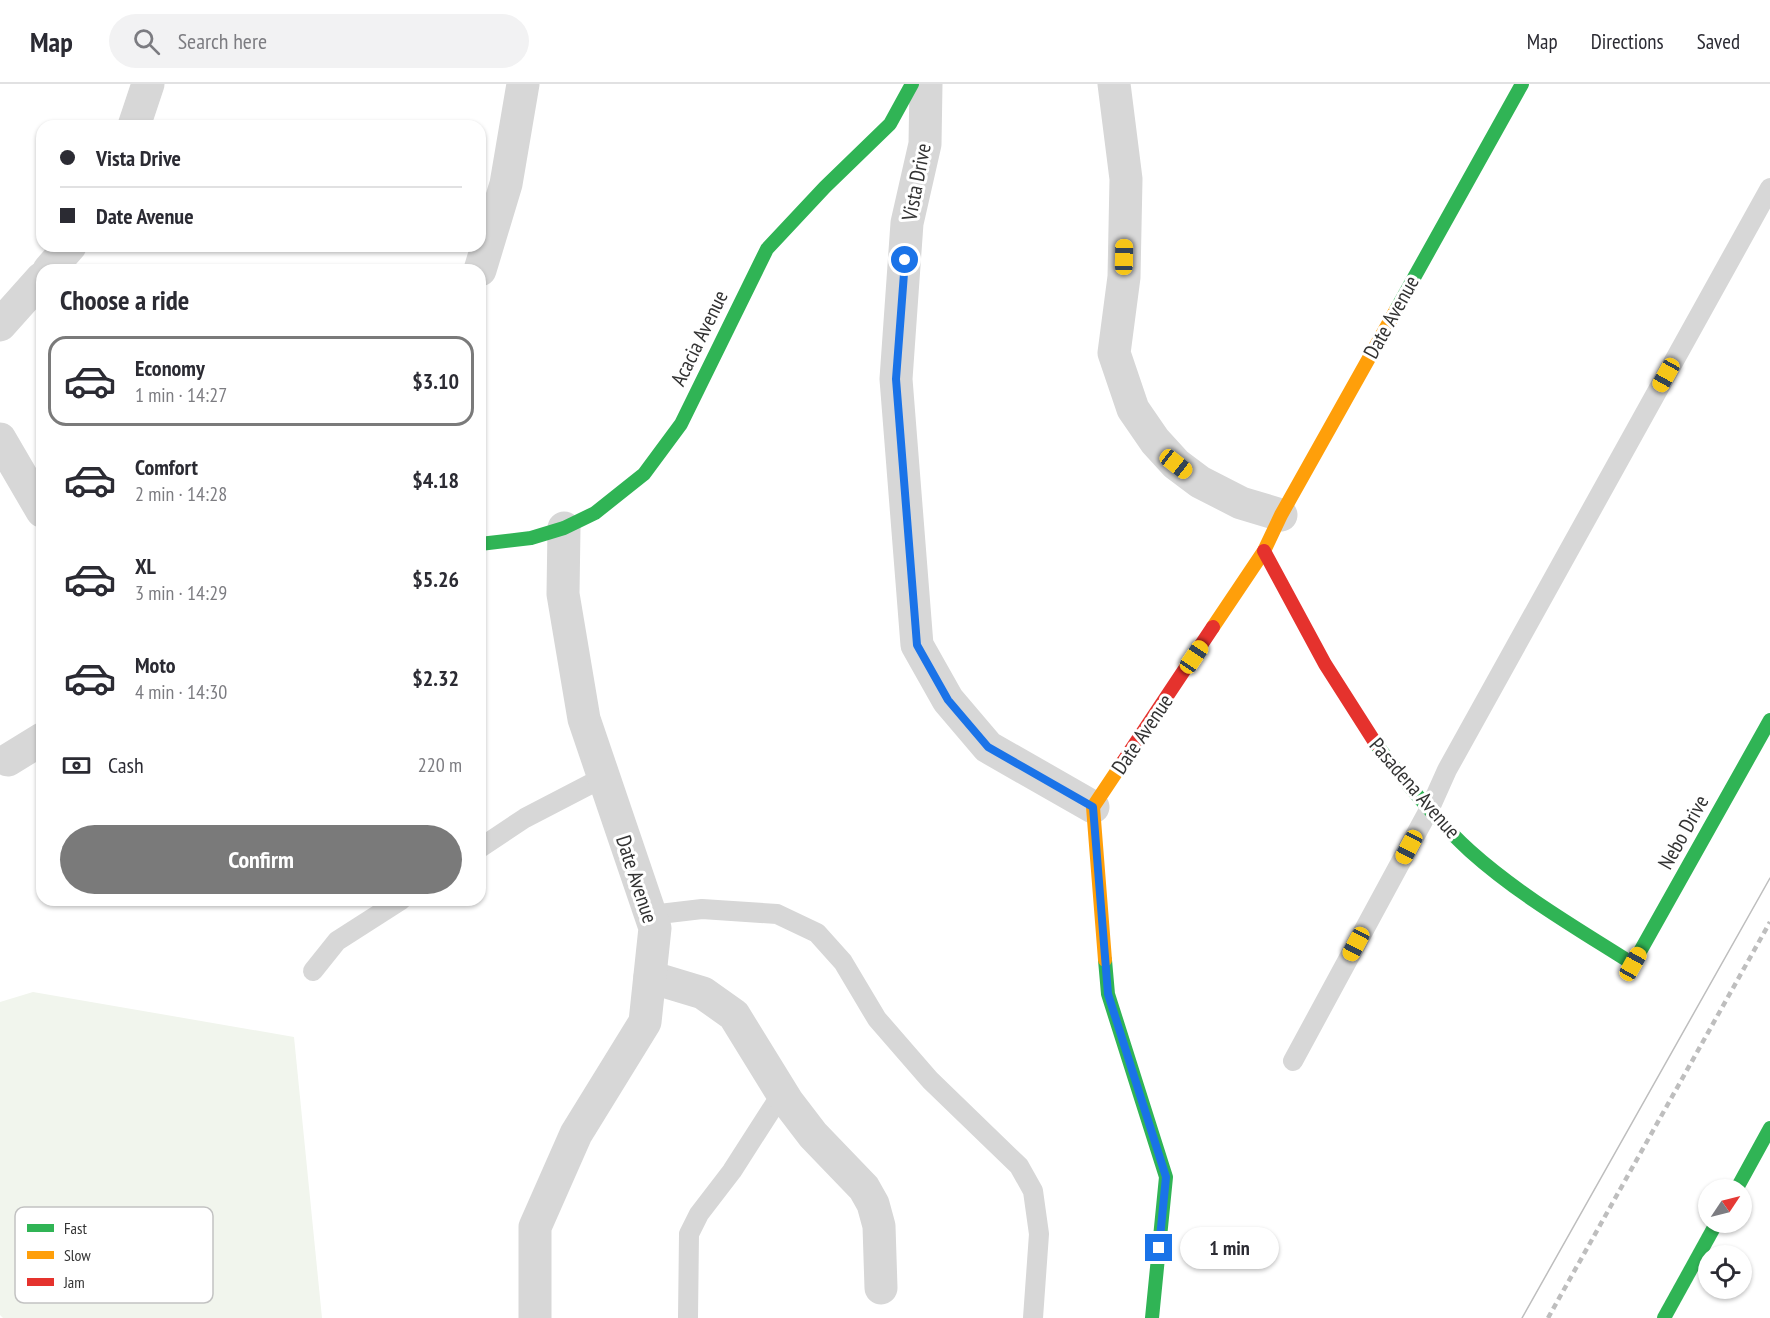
<!DOCTYPE html>
<html lang="en">
<head>
<meta charset="utf-8">
<style>
	:root { --surface:#fff; --page:#f2f2f3; --text:#2b2b33; --muted:#7c7c81; --line:#e1e1e2; --accent:#7a7a7a }
	body { margin:0; font-family:"PT Sans Narrow",sans-serif; background:var(--page); color:var(--text); height:100vh; display:flex; flex-direction:column; font-size:22px; white-space:nowrap }
	* { box-sizing:border-box; margin:0 }
	p { font-size:20px; color:var(--muted) }
	.icon { flex:none; width:33px; height:33px; fill:none; stroke:currentColor; stroke-width:2; stroke-linecap:round; stroke-linejoin:round }
	.map { position:relative; flex:1; overflow:hidden }
	.panel { position:absolute; left:36px; top:180px; width:450px; height:642px; display:flex; flex-direction:column; background:var(--surface); border-radius:18px; box-shadow:0 2px 4px #0004 }
	.panel>* { flex:none }
	.top-card { position:absolute; left:36px; top:36px; width:450px; height:132px; border-radius:18px; box-shadow:0 2px 4px #0004; display:grid; align-content:center; height:132px; padding:0 24px; background:var(--surface) }
	.needle { width:39px; rotate:55deg }
	.tools { position:absolute; left:1698px; top:1095px; display:grid; gap:12px }
	.tools a { display:grid; place-items:center; width:54px; height:54px; border-radius:50%; background:var(--surface); box-shadow:0 2px 4px #0004; font-size:30px }
	.end { position:absolute; width:27px; height:27px; margin:-14px; border:8px solid #1a73e8; background:#fff; box-shadow:0 0 0 3px #fff }
	.from { border-radius:50% }
	.bubble { position:absolute; height:42px; border-radius:21px; background:var(--surface); box-shadow:0 2px 4px #0004; font-size:20px; font-weight:700; line-height:42px; text-align:center }
	.car { position:absolute; width:18px; height:36px; margin:-18px -9px; border-radius:8px; box-shadow:0 0 4px 2px #0007; background:linear-gradient(#f5c518 24%,#345 0 40%,#f5c518 0 76%,#345 0 86%,#f5c518 0) }
	.top-card b { display:flex; align-items:center; gap:21px; height:57px; font-size:22px }
	.top-card b+b { border-top:2px solid var(--line) }
	.top-card i { width:15px; height:15px; background:var(--text) }
	ul { padding:0; list-style:none }
	li { display:flex; align-items:center; gap:18px; height:90px; margin:0 12px 9px; padding:0 12px; border:3px solid transparent; border-radius:18px }
	li div { flex:1 }
	li b { display:block; font-size:22px }
	li em { font-style:normal; font-weight:700 }
	li.current { border-color:var(--accent) }
	li>.icon { width:54px; height:54px; stroke-width:1.5 }
	h2 { padding:0 24px; font-size:27px; line-height:72px }
	.pay { display:flex; align-items:center; gap:15px; height:66px; padding:0 24px; font-size:22px }
	.pay p { margin-inline-start:auto }
	.button { display:flex; gap:12px; margin-top:auto; padding:12px 24px }
	.button a { flex:1; height:69px; border-radius:36px; background:var(--accent); color:#fff; font-size:24px; font-weight:700; line-height:69px; text-align:center }
	header { display:flex; align-items:center; gap:36px; box-sizing:border-box; height:84px; padding:0 30px; background:var(--surface); border-bottom:2px solid var(--line) }
	header strong { font-size:28px }
	nav { display:flex; gap:33px; margin-inline-start:auto; font-size:21px }
	.search { width:420px; height:54px; background:var(--page); display:flex; align-items:center; gap:15px; box-sizing:border-box; padding:0 21px; border-radius:33px; color:var(--muted); font-size:22px }
	.map>svg:first-child { display:block }
	.green { fill:#f1f5ed }
	.lines { fill:none; stroke-linecap:round; stroke-linejoin:round }
	.lane { stroke:#d7d7d7; stroke-width:20 }
	.street { stroke:#d7d7d7; stroke-width:33 }
	.fast { stroke:#30b455; stroke-width:14 }
	.slow { stroke:#ff9f0a; stroke-width:14 }
	.jam { stroke:#e5322d; stroke-width:14 }
	.tram { stroke:#bebebe; stroke-width:1.5 }
	.rail { stroke:#bebebe; stroke-width:4.5; stroke-dasharray:6 4.5; stroke-linecap:butt }
	.route { stroke:#1a73e8; stroke-width:8 }
	.labels { text-anchor:middle; dominant-baseline:central; stroke-width:6; stroke-linejoin:round; paint-order:stroke }
	.street-label { font-size:21px; fill:#333; stroke:#fff }
	.key { fill:#fff; stroke:#c2c2c2; stroke-width:1.5 }
	.key-label { font-size:16px; fill:#333 }
</style>
</head>
<body>
<header>
<strong>Map</strong>
<div class="search"><svg class="icon" aria-label="search" viewBox="0 0 24 24"><circle cx="10" cy="10" r="6"/><path d="M15 15l6 6"/></svg>Search here</div>
<nav><a>Map</a><a>Directions</a><a>Saved</a></nav>
</header>
<div class="map">
<svg width="1770" height="1234" viewBox="0 0 1770 1234">
	<rect width="100%" height="100%" fill="#fff"/>
	<polygon class="green" points="33,908 294,953 322,1234 3,1234 0,1231 0,918"/>
	<g class="lines">
		<g class="lane">
			<polyline points="480,764 525,734 604,693"/>
			<polyline points="651,831 702,825 777,830 817,849 843,878 877,935 930,996 1019,1082 1033,1107 1039,1150 1033,1234"/>
			<polyline points="313,887 337,857 401,816"/>
			<polyline points="1293,977 1430,724 1447,686 1770,104"/>
			<polyline points="688,1234 689,1150 699,1130 732,1087 782,1009"/>
		</g>
		<g class="street">
			<polyline points="926,0 925,60 907,139 896,295 917,561 948,616 988,663 1093,723"/>
			<polyline points="1114,0 1126,95 1124,193 1114,269 1133,325 1155,357 1176,380 1200,398 1241,419 1281,431"/>
			<polyline points="134,42 148,0"/>
			<polyline points="49,186 70,162"/>
			<polyline points="480,186 506,100 523,0"/>
			<polyline points="0,241 42,194"/>
			<polyline points="0,355 42,427"/>
			<polyline points="8,676 42,655"/>
			<polyline points="650,893 703,909 734,931 787,1017 813,1051 864,1104 873,1120 879,1142 881,1204"/>
			<polyline points="535,1234 535,1143 576,1050 645,938 655,844 584,635 563,510 564,444"/>
		</g>
		<g class="fast">
			<polyline points="1396,226 1522,0"/>
			<polyline points="480,460 531,454 564,444 595,429 644,390 681,340 767,165 825,103 890,40 912,0"/>
			<path d="M1376,660C1405,698 1435,735 1470,767C1519,811 1578,845 1633,880L1770,636"/>
			<polyline points="1105,876 1108,910 1166,1093 1152,1234"/>
			<polyline points="1736,1106 1770,1044"/>
			<polyline points="1664,1234 1717,1138"/>
		</g>
		<g class="slow">
			<polyline points="1213,543 1264,467 1281,431 1396,226"/>
			<polyline points="1105,876 1093,723 1123,678"/>
		</g>
		<g class="jam">
			<polyline points="1264,467 1325,580 1376,660"/>
			<polyline points="1123,678 1213,543"/>
		</g>
		<polyline class="tram" points="1522,1234 1770,794"/>
		<polyline class="rail" points="1548,1234 1770,838"/>
	</g>
	<g class="lines">
		<polyline class="route" points="905,176 896,295 917,561 948,616 988,663 1093,723 1108,910 1166,1093 1159,1164"/>
	</g>
	<g class="labels">
		<g class="street-label">
			<text transform="translate(916 98) rotate(-79)">Vista Drive</text>
			<text transform="translate(1391 233) rotate(-61)">Date Avenue</text>
			<text transform="translate(699 254) rotate(-64)">Acacia Avenue</text>
			<text transform="translate(1142 650) rotate(-56)">Date Avenue</text>
			<text transform="translate(1415 704) rotate(49)">Pasadena Avenue</text>
			<text transform="translate(1683 748) rotate(-61)">Nebo Drive</text>
			<text transform="translate(637 795) rotate(72)">Date Avenue</text>
		</g>
	</g>
	<rect x="15" y="1123" width="198" height="96" rx="9" class="key"/>
	<rect x="27" y="1140" width="27" height="8" fill="#30b455"/>
	<rect x="27" y="1167" width="27" height="8" fill="#ff9f0a"/>
	<rect x="27" y="1194" width="27" height="8" fill="#e5322d"/>
	<g class="key-label">
		<text x="64" y="1150">Fast</text>
		<text x="64" y="1177">Slow</text>
		<text x="64" y="1204">Jam</text>
	</g>
</svg>
<div class="tools">
<a><svg class="needle" viewBox="-14 -14 28 28"><path d="M0-13l5 13h-10z" fill="#e53935"/><path d="M0 13l5-13h-10z" fill="#7c7c81"/></svg></a>
<a><svg class="icon" aria-label="locate" viewBox="0 0 24 24"><circle cx="12" cy="12" r="6"/><path d="M12 2v4M12 18v4M2 12h4M18 12h4"/></svg></a>
</div>
<i class="end from" style="left:905px;top:176px"></i>
<i class="end" style="left:1159px;top:1164px"></i>
<div class="bubble" style="left:1180px;top:1143px;width:99px">1 min</div>
<i class="car" style="left:1124px;top:173px;rotate:1deg"></i>
<i class="car" style="left:1666px;top:291px;rotate:209deg"></i>
<i class="car" style="left:1176px;top:380px;rotate:128deg"></i>
<i class="car" style="left:1194px;top:573px;rotate:34deg"></i>
<i class="car" style="left:1409px;top:763px;rotate:208deg"></i>
<i class="car" style="left:1356px;top:860px;rotate:208deg"></i>
<i class="car" style="left:1633px;top:880px;rotate:29deg"></i>
<div class="top-card">
<b><i class="from"></i>Vista Drive</b>
<b><i></i>Date Avenue</b>
</div>
<section class="panel">
<h2>Choose a ride</h2>
<ul>
<li class="current"><svg class="icon" aria-label="car" viewBox="0 0 24 24"><path d="M5 17H2v-5l4-1 3-4h7l3 4 3 1v5h-3M9 17h6M6 11h13"/><circle cx="7" cy="17" r="2"/><circle cx="17" cy="17" r="2"/></svg><div><b>Economy</b><p>1 min · 14:27</p></div><em>$3.10</em></li>
<li><svg class="icon" aria-label="car" viewBox="0 0 24 24"><path d="M5 17H2v-5l4-1 3-4h7l3 4 3 1v5h-3M9 17h6M6 11h13"/><circle cx="7" cy="17" r="2"/><circle cx="17" cy="17" r="2"/></svg><div><b>Comfort</b><p>2 min · 14:28</p></div><em>$4.18</em></li>
<li><svg class="icon" aria-label="car" viewBox="0 0 24 24"><path d="M5 17H2v-5l4-1 3-4h7l3 4 3 1v5h-3M9 17h6M6 11h13"/><circle cx="7" cy="17" r="2"/><circle cx="17" cy="17" r="2"/></svg><div><b>XL</b><p>3 min · 14:29</p></div><em>$5.26</em></li>
<li><svg class="icon" aria-label="car" viewBox="0 0 24 24"><path d="M5 17H2v-5l4-1 3-4h7l3 4 3 1v5h-3M9 17h6M6 11h13"/><circle cx="7" cy="17" r="2"/><circle cx="17" cy="17" r="2"/></svg><div><b>Moto</b><p>4 min · 14:30</p></div><em>$2.32</em></li>
</ul>
<div class="pay"><svg class="icon" aria-label="cash" viewBox="0 0 24 24"><path d="M3 7h18v10H3z"/><circle cx="12" cy="12" r="2"/></svg>Cash<p>220 m</p></div>
<div class="button"><a>Confirm</a></div>
</section>
</div>
</body>
</html>
